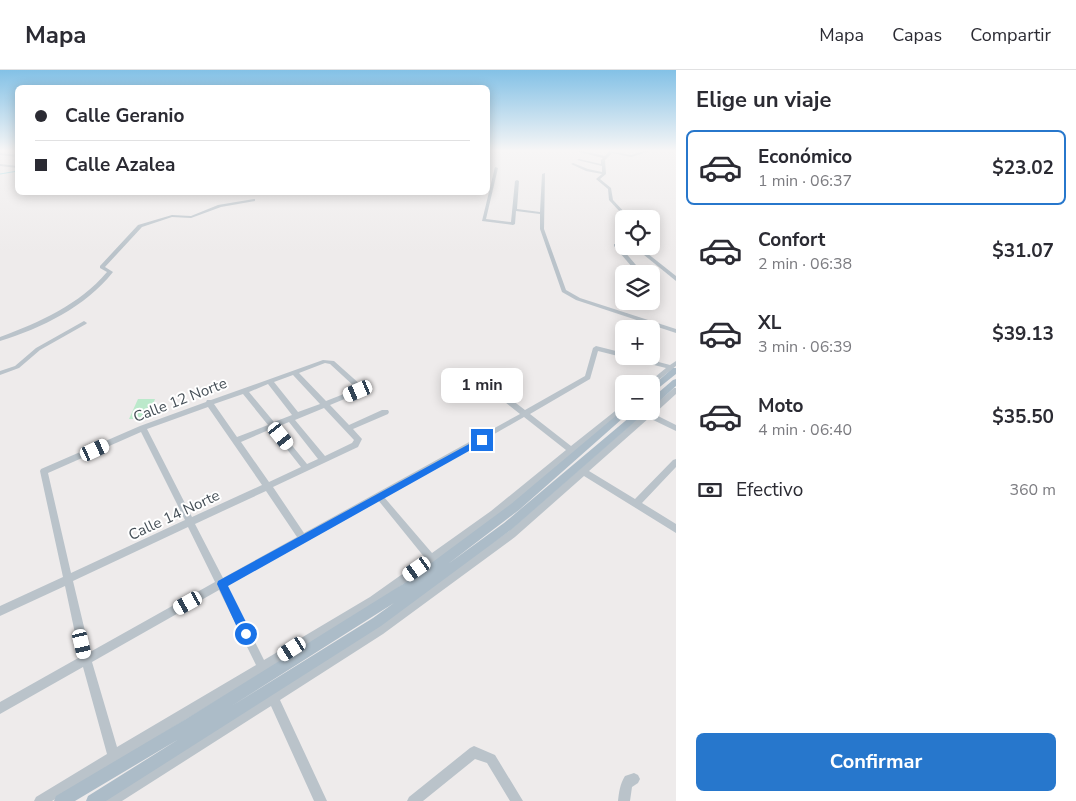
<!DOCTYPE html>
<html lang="es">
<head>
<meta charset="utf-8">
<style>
	:root { --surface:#fff; --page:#f2f2f3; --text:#2b2b33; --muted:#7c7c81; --line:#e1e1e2; --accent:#2777cc }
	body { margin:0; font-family:"Nunito Sans",sans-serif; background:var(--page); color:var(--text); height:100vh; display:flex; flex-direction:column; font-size:19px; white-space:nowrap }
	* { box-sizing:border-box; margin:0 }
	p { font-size:16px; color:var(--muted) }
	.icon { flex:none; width:28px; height:28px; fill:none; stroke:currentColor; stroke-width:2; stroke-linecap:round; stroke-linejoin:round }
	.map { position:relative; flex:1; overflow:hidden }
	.details { display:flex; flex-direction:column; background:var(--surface); width:400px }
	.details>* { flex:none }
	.top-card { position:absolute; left:15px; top:15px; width:475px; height:110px; border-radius:8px; box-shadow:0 2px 12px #0003; display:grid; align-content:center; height:110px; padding:0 20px; background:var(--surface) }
	.tools { position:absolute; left:615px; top:140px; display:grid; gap:10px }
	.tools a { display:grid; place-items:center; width:45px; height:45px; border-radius:8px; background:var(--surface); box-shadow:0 2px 12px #0003; font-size:25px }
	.end { position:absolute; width:22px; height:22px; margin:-11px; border:6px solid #1a73e8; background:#fff; box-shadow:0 0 0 2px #fff }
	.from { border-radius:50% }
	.bubble { position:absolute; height:35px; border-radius:8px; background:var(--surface); box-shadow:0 2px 12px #0003; font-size:16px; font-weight:700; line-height:35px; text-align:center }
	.car { position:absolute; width:15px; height:30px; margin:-15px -8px; border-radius:6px; box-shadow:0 0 4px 1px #0007; background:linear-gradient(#fff 24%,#345 0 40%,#fff 0 76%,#345 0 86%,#fff 0) }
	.top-card b { display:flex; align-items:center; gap:18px; height:48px; font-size:19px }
	.top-card b+b { border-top:1px solid var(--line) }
	.top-card i { width:12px; height:12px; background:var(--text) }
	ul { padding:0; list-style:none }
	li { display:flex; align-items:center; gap:15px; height:75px; margin:0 10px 8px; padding:0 10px; border:2px solid transparent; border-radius:8px }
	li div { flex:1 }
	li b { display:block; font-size:19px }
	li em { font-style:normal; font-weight:700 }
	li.selected { border-color:var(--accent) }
	li>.icon { width:45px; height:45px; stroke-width:1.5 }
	h2 { padding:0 20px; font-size:22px; line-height:60px }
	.pay { display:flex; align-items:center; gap:12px; height:55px; padding:0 20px; font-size:19px }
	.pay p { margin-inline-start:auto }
	.primary-button { display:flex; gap:10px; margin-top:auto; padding:10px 20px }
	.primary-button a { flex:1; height:58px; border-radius:8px; background:var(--accent); color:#fff; font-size:20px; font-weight:700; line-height:58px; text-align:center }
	header { display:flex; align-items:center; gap:30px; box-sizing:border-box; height:70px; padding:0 25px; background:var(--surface); border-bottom:1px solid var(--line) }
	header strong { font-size:24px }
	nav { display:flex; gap:28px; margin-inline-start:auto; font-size:18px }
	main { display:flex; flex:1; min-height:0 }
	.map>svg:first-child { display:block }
	.green { fill:#bbe9cb }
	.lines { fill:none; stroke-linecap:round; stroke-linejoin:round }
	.stream { stroke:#8cd5e3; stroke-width:1 }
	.minor { fill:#bac3ca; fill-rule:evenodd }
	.major { fill:#acbcc8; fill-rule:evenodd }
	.route { fill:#1a73e8 }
	.labels { text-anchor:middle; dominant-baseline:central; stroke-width:4; stroke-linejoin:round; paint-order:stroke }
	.street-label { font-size:15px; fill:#454f57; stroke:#fff }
</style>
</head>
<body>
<header>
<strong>Mapa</strong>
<nav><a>Mapa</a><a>Capas</a><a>Compartir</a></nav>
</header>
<main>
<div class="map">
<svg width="676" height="731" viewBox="0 0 676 731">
	<rect width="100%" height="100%" fill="#eeebeb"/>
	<polygon class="green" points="138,329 155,329 147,349 129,349"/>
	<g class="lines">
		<polyline class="stream" points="0,104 18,101"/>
		<g class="minor">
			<polygon points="575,81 583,81 605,86 609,81 631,85 644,81 650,81 631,87 612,83 605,90 606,104 600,109 611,118 613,130 626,144 626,149 624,149 624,167 622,166 620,156 622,149 622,144 609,130 608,119 596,109 602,104 586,101 571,94 573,93 588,99 602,102 602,96 577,90 579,89 601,94 601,90 603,88"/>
			<polygon points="0,83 18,85 18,87 0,85"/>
			<polygon points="0,94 18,96 18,98 0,96"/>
			<polygon points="495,97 498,98 486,149 511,152 515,111 517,110 519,111 517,139 540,142 542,104 545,103 544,159 566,220 580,228 676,259 676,263 576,230 562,222 540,159 540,144 516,141 515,154 513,155 482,151"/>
			<path d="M254,129H255V131L221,137L191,148L172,147L142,157L105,197L113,202C85,237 42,258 0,271V267C40,252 79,235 107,202L100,198V196L138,155L172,145L191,146L218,135Z"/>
			<polygon points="614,174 618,174 636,195 636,197 632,197 614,176"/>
			<polygon points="633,176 638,176 676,206 676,211"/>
			<polygon points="84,251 87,253 86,254 40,280 19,298 0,305 0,301 15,296 36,278"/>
			<path d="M596,276L624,283V286H636L670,295L676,291V296L651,316V314H648L649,312L666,298L598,281L590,309L530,344L571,376L624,334V340L497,447L435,492L376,533L268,600L267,602L262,603L52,731H34L36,727L107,684L83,597L0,644V632L80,587L65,516L0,546V536L63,507L40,401L41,399L140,356L206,332L207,330H211L323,290L334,291L362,316L359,323L330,335L349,355L382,340H388L389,342L388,344L353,359L362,369L358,377L273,417L304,463L520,344L496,325L495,323L496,321H500L525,340L585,306L593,278ZM325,293L330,294L355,317L354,320L326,331L299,303ZM293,305L320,334L298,342L274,312ZM268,314L292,345L274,352L249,322ZM243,324L268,355L237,367L214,334ZM208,337L262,415L192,447L147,359ZM324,338L354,370L352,373L325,386L295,350ZM524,347L566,380L491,441L432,483L384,427ZM289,352L318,389L307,394L277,357ZM271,359L301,397L269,412L241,372ZM141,362L185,450L71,503L48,403ZM266,421L297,467L223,508L195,454ZM378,430L425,488L370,527L264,590L227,516ZM188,457L215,512L90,582L73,511ZM219,520L256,595L117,677L92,592Z"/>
			<polygon points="674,318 676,318 676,324 654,344 676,355 676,361 649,348 589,401 635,429 673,390 676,389 676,397 642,433 676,454 676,463 584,406 515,467 383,564 280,630 327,731 314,731 271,636 122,731 105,731 107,727 375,556 509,461 645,342 651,341 651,338"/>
			<polygon points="474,676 495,685 523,731 510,731 487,693 475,689 423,731 407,731 409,727 470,678"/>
			<path d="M634,703L638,705L640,709L638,713L632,717L630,731H618C619,722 620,714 625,706Z"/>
		</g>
		<g class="major">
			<polygon points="673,298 676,298 676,304 651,324 651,317"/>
			<polygon points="676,309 676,316 654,336 651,337 651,329 673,310"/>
			<path d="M624,339V341H631L519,440L448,494L504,453L637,341H647L512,459L381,556L106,731H86L88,726L179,669L75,731H54L56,726L186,649L403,514L511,434ZM394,533L373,548L230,637Z"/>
		</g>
	</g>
	<linearGradient id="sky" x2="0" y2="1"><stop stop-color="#83c1e6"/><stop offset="0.44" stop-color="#f7f6f6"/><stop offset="1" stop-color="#f7f6f6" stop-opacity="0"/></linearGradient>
	<rect width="676" height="183" fill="url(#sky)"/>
	<polygon class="route" points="482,367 486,370 485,372 228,516 252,564 246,570 242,568 217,514 218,511"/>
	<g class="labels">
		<g class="street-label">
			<text transform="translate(180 330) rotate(-21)">Calle 12 Norte</text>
			<text transform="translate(174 445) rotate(-25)">Calle 14 Norte</text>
		</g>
	</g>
</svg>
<div class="tools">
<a><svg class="icon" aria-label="locate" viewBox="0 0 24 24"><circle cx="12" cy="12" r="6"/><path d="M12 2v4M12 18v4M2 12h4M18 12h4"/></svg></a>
<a><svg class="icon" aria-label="layers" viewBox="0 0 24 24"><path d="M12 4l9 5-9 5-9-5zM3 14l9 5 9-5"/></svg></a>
<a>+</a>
<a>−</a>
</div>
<i class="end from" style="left:246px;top:564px"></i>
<i class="end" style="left:482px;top:370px"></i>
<div class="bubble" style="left:441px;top:298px;width:82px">1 min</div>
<i class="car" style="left:358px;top:321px;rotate:247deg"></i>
<i class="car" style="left:281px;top:366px;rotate:141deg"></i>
<i class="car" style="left:95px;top:380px;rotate:65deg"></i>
<i class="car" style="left:417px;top:499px;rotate:235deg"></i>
<i class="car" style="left:188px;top:533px;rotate:241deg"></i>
<i class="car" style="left:82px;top:574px;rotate:167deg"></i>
<i class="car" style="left:292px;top:579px;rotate:237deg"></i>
<div class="top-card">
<b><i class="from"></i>Calle Geranio</b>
<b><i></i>Calle Azalea</b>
</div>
</div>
<section class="details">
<h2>Elige un viaje</h2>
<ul>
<li class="selected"><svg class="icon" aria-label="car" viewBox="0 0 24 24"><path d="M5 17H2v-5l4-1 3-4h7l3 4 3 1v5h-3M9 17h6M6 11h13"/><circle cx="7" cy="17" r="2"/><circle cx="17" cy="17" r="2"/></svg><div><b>Económico</b><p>1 min · 06:37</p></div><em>$23.02</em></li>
<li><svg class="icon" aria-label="car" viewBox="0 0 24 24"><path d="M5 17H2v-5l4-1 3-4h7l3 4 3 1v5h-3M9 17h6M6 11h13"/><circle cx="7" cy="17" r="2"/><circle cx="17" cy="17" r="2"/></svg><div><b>Confort</b><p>2 min · 06:38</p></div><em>$31.07</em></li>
<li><svg class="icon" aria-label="car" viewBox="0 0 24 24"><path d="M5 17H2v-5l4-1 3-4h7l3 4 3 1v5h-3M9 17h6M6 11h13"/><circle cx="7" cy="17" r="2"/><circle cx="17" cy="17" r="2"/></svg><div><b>XL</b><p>3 min · 06:39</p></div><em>$39.13</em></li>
<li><svg class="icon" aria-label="car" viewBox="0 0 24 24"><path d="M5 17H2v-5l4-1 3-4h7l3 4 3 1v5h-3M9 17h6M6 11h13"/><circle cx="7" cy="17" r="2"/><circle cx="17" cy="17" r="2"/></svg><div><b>Moto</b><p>4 min · 06:40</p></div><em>$35.50</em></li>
</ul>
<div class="pay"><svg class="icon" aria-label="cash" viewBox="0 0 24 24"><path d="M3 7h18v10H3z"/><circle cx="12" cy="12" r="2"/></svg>Efectivo<p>360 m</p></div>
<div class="primary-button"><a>Confirmar</a></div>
</section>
</main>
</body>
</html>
